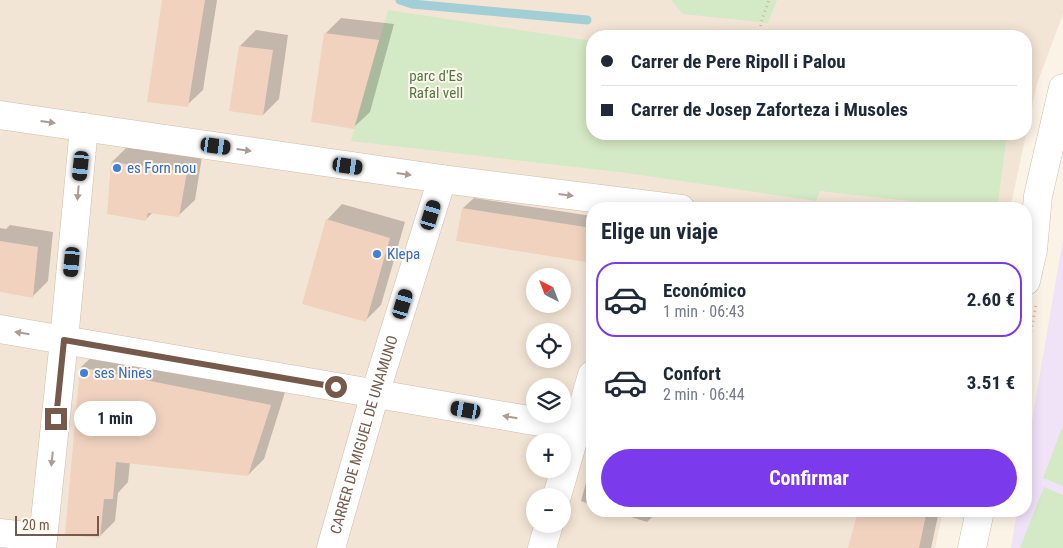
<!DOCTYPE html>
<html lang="es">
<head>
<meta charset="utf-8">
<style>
	:root { --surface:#fff; --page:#f6f6f7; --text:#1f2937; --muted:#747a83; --line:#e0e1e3; --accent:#7c3aed }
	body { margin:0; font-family:"Roboto Condensed",sans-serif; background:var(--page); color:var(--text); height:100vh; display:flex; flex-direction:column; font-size:19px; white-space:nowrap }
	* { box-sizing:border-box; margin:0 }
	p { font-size:16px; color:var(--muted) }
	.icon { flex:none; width:28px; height:28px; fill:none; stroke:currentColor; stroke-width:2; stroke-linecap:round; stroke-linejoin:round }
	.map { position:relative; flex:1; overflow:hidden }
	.details { position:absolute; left:586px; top:202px; width:446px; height:315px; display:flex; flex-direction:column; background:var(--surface); border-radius:20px; box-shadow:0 2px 12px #0003 }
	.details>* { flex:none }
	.guide { position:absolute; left:586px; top:30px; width:446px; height:110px; border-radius:20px; box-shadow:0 2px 12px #0003; display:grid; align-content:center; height:110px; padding:0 15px; background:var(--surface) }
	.needle { width:32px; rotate:318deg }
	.controls { position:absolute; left:526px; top:268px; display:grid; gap:10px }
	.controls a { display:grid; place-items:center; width:45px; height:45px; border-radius:50%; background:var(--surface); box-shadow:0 2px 12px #0003; font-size:25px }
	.scale { position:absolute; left:15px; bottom:12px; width:84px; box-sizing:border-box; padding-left:5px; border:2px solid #755a4c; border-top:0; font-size:14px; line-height:18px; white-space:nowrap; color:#755a4c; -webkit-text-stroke:4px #fef7ed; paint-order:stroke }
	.end { position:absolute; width:22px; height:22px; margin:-11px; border:6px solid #755a4c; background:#fff; box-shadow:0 0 0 2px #fff }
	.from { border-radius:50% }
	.bubble { position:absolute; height:35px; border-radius:18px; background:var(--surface); box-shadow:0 2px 12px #0003; font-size:16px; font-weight:700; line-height:35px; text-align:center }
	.car { position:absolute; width:15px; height:30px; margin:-15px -8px; border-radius:6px; box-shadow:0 0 4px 1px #0007; background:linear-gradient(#222 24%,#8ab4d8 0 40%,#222 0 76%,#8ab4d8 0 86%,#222 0) }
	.guide b { display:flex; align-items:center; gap:18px; height:48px; font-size:19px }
	.guide b+b { border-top:1px solid var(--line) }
	.guide i { width:12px; height:12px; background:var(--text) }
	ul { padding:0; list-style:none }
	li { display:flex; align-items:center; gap:15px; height:75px; margin:0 10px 8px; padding:0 5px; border:2px solid transparent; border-radius:20px }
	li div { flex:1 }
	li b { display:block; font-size:19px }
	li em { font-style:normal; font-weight:700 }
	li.on { border-color:var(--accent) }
	li>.icon { width:45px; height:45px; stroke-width:1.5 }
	h2 { padding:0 15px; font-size:22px; line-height:60px }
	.action { display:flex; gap:10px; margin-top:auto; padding:10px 15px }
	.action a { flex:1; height:58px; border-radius:30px; background:var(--accent); color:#fff; font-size:20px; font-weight:700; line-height:58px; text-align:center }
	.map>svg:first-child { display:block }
	.residential { fill:#f3e5d5; fill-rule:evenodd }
	.education { fill:#f0e3f8 }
	.green { fill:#d4e9c5 }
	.shadow { fill:#0003 }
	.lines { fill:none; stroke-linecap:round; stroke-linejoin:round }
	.stream { stroke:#a2cfd6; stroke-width:9 }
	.building { fill:#f0d2bf }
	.minor-casing { stroke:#cdbbad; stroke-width:29 }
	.path { stroke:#d5b5a2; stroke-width:3; stroke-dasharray:1 4; stroke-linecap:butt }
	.minor { stroke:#fff; stroke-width:28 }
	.oneway { fill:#ac9c94 }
	.route { stroke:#755a4c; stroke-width:6 }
	.shop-dot { fill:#3f7fe0; stroke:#fef7ed; stroke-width:2 }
	.labels { text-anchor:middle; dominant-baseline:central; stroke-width:4; stroke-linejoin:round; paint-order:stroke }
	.park-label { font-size:15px; fill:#547a44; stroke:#fef7ed }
	.shop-label { font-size:15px; fill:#366cbe; stroke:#fef7ed; text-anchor:start }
	.street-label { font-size:15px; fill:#755a4c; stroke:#fef7ed }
</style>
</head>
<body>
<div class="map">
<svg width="1063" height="548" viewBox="0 0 1063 548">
	<rect width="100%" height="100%" fill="#fcf3e7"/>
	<path class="residential" d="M0,0H1063V14L1037,84L1010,209H592V511H943L935,548H0ZM592,36H1026V134H592ZM535,276H562V304H535ZM535,331H562V359H535ZM535,386H562V414H535ZM535,441H562V469H535ZM535,496H562V524H535Z"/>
	<polygon class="education" points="1063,238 1063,548 1011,548 1017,511 1026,511 1026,456"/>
	<g class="green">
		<polygon points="671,0 777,0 768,23 683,14"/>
		<polygon points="388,10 592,41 592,134 1007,134 997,209 979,209 820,191 816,201 627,173 351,141"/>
		<polygon points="1063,425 1063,486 1043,478"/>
		<polygon points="1044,487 1063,495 1063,548 1020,548"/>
	</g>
	<g class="shadow">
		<polygon points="163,0 217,0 203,90 187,105"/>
		<polygon points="341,18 394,24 370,112 354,127 325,34"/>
		<polygon points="256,30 288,35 279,99 263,115 240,46"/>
		<polygon points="128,146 202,157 195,200 179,215 153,212 146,219 108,213 112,162"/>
		<polygon points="474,198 592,216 592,262 458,240 463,208"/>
		<polygon points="342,204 405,222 381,305 365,321 327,220"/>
		<polygon points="10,225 53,232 48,281 33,296 0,291 0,228 6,229"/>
		<polygon points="97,352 286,389 264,459 248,475 130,462 128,482 118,493 115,521 99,537 81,367"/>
		<polygon points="592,461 592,505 581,501"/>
		<polygon points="612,511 658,511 647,522"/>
		<polygon points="859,511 939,511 931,548 849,548"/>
	</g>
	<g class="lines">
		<polyline class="stream" points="400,0 412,4 587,20"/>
	</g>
	<g class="building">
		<polygon points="162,0 205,0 188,107 147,102"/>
		<polygon points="324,33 379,40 354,129 311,122"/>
		<polygon points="239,46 273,50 263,116 229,111"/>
		<polygon points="111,162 187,172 179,217 148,213 146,221 107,214"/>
		<polygon points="462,208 592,228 592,263 456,241"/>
		<polygon points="326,219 390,238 366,322 302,304"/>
		<polygon points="0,241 38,247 33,298 0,292"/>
		<polygon points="80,367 271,405 248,476 116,462 113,499 104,499 100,538 65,535"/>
		<polygon points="858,511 906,511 926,515 919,548 848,548"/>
	</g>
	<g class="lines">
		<g class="minor-casing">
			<g id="minor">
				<polyline points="0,115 442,179 681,209"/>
				<polyline points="1026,281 1033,250 1038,196 1063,88"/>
				<polyline points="0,329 592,431"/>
				<polyline points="557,496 592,375"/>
				<polyline points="0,533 43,538"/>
				<polyline points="42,548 64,340 84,127"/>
				<path id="s1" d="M331,548L375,394L442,179"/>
				<polyline points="542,548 549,524"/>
				<polyline points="972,548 980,511"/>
			</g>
		</g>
		<g class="path">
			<polyline points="760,36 761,22 769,0"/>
			<polyline points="1026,356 1036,305"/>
		</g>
		<use href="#minor" class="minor"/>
	</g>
	<defs><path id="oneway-solid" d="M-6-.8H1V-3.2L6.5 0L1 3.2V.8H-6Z" transform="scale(1.25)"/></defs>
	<g class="oneway">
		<use href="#oneway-solid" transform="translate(48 122) rotate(8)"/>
		<use href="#oneway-solid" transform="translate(244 150) rotate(8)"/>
		<use href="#oneway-solid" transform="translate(404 174) rotate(8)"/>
		<use href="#oneway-solid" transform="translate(78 193) rotate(95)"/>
		<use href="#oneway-solid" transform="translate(566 195) rotate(7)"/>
		<use href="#oneway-solid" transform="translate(22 333) rotate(-171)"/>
		<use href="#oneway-solid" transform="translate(510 417) rotate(-170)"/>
		<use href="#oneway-solid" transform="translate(52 459) rotate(96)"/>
	</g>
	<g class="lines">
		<polyline class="route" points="56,419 64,340 336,387"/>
	</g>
	<g class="shop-dot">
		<circle cx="117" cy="168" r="5"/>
		<circle cx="377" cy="254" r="5"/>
		<circle cx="84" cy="373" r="5"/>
	</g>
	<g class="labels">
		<g class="park-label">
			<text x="436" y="76">parc d'Es<tspan x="436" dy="17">Rafal vell</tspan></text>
		</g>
		<g class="shop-label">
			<text x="127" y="168">es Forn nou</text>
			<text x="387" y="254">Klepa</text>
			<text x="94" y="373">ses Nines</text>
		</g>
		<g class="street-label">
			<text stroke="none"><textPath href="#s1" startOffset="118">CARRER DE MIGUEL DE UNAMUNO</textPath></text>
		</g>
	</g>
</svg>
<div class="controls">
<a><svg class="needle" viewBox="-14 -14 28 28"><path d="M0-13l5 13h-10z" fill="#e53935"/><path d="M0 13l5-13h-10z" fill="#747a83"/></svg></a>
<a><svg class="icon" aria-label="locate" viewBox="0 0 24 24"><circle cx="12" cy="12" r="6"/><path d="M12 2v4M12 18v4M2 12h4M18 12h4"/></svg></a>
<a><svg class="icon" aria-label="layers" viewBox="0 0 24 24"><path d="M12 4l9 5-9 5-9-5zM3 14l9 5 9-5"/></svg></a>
<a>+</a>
<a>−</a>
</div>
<div class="scale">20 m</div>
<i class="end from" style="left:336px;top:387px"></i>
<i class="end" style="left:56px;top:419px"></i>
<div class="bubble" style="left:74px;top:401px;width:82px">1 min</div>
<i class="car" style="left:216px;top:146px;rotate:98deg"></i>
<i class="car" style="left:81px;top:166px;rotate:186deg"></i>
<i class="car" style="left:348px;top:166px;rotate:98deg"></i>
<i class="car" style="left:431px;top:215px;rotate:17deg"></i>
<i class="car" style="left:72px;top:262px;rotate:185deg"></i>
<i class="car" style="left:403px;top:304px;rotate:17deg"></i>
<i class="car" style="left:466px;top:410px;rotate:280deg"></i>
<div class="guide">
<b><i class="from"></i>Carrer de Pere Ripoll i Palou</b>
<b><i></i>Carrer de Josep Zaforteza i Musoles</b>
</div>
<section class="details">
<h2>Elige un viaje</h2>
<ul>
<li class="on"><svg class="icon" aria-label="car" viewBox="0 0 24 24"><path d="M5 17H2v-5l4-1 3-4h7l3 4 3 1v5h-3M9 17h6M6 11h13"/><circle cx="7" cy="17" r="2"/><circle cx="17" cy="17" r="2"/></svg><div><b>Económico</b><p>1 min · 06:43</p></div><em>2.60 €</em></li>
<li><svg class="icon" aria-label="car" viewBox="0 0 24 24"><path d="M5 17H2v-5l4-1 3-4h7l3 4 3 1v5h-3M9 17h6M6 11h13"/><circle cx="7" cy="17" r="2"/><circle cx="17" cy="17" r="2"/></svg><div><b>Confort</b><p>2 min · 06:44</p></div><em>3.51 €</em></li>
</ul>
<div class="action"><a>Confirmar</a></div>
</section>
</div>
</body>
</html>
